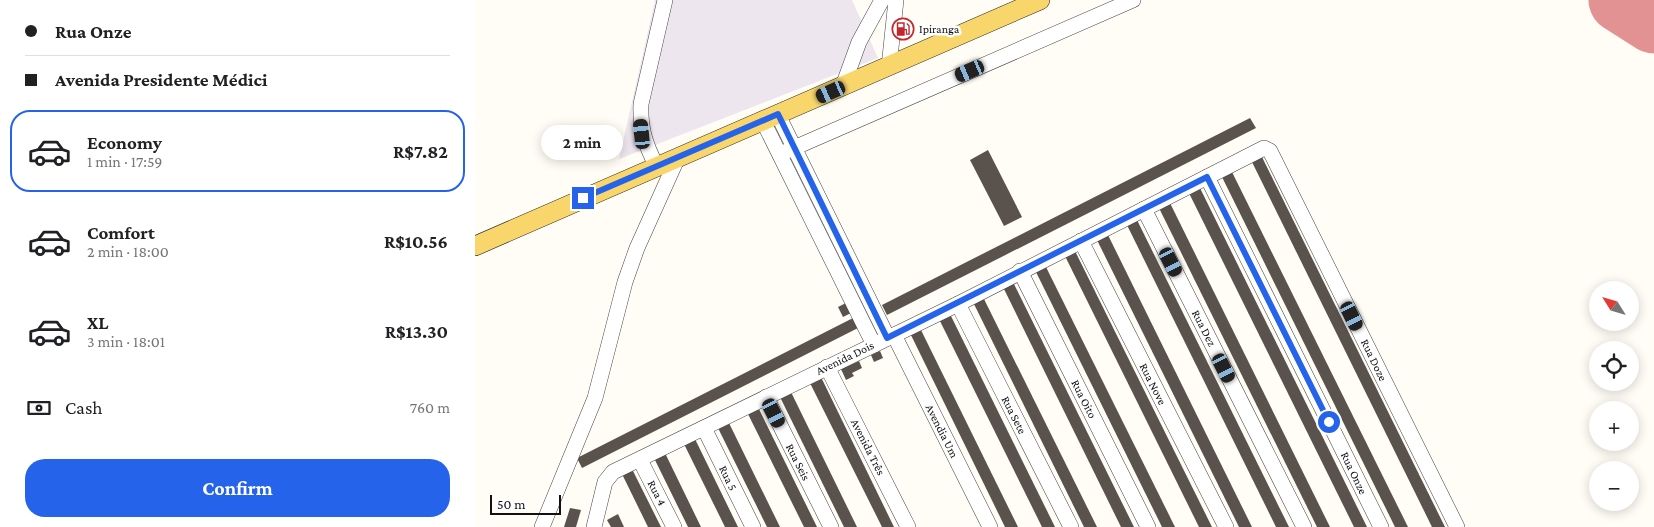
<!DOCTYPE html>
<html lang="en">
<head>
<meta charset="utf-8">
<style>
	:root { --surface:#fff; --page:#f6f6f6; --text:#202124; --muted:#757577; --line:#e0e0e0; --accent:#2563eb }
	body { margin:0; font-family:"Crimson Pro",serif; background:var(--page); color:var(--text); height:100vh; display:flex; flex-direction:column; font-size:19px; white-space:nowrap }
	* { box-sizing:border-box; margin:0 }
	p { font-size:16px; color:var(--muted) }
	.icon { flex:none; width:28px; height:28px; fill:none; stroke:currentColor; stroke-width:2; stroke-linecap:round; stroke-linejoin:round }
	.map { position:relative; flex:1; overflow:hidden }
	.side { display:flex; flex-direction:column; background:var(--surface); width:475px }
	.side>* { flex:none }
	.banner { display:grid; align-content:center; height:110px; padding:0 25px; background:var(--surface) }
	.needle { width:32px; rotate:307deg }
	.controls { position:absolute; left:1114px; top:281px; display:grid; gap:10px }
	.controls a { display:grid; place-items:center; width:50px; height:50px; border-radius:50%; background:var(--surface); box-shadow:0 2px 12px #0003; font-size:25px }
	.scale { position:absolute; left:15px; bottom:12px; width:71px; box-sizing:border-box; padding-left:5px; border:2px solid #111; border-top:0; font-size:14px; line-height:18px; white-space:nowrap; color:#111; -webkit-text-stroke:4px #fff; paint-order:stroke }
	.end { position:absolute; width:22px; height:22px; margin:-11px; border:6px solid #2563eb; background:#fff; box-shadow:0 0 0 2px #fff }
	.from { border-radius:50% }
	.bubble { position:absolute; height:35px; border-radius:18px; background:var(--surface); box-shadow:0 2px 12px #0003; font-size:16px; font-weight:700; line-height:35px; text-align:center }
	.car { position:absolute; width:15px; height:30px; margin:-15px -8px; border-radius:6px; box-shadow:0 0 4px 1px #0007; background:linear-gradient(#222 24%,#8ab4d8 0 40%,#222 0 76%,#8ab4d8 0 86%,#222 0) }
	.banner b { display:flex; align-items:center; gap:18px; height:48px; font-size:19px }
	.banner b+b { border-top:1px solid var(--line) }
	.banner i { width:12px; height:12px; background:var(--text) }
	ul { padding:0; list-style:none }
	li { display:flex; align-items:center; gap:15px; height:82px; margin:0 10px 8px; padding:0 15px; border:2px solid transparent; border-radius:20px }
	li div { flex:1 }
	li b { display:block; font-size:19px }
	li em { font-style:normal; font-weight:700 }
	li.current { border-color:var(--accent) }
	li>.icon { width:45px; height:45px; stroke-width:1.5 }
	.pay { display:flex; align-items:center; gap:12px; height:55px; padding:0 25px; font-size:19px }
	.pay p { margin-inline-start:auto }
	.primary-button { display:flex; gap:10px; margin-top:auto; padding:10px 25px }
	.primary-button a { flex:1; height:58px; border-radius:20px; background:var(--accent); color:#fff; font-size:20px; font-weight:700; line-height:58px; text-align:center }
	main { display:flex; flex:1; min-height:0 }
	.map>svg:first-child { display:block }
	.industrial { fill:#eee6ef }
	.lines { fill:none; stroke-linecap:round; stroke-linejoin:round }
	.runway { stroke:#e29292; stroke-width:65 }
	.building { fill:#5a524d }
	.minor-casing { stroke:#444; stroke-width:16 }
	.major-casing { stroke:#222; stroke-width:20 }
	.minor { stroke:#fff; stroke-width:15 }
	.major { stroke:#f9d66b; stroke-width:19 }
	.route { stroke:#2563eb; stroke-width:6 }
	.labels { text-anchor:middle; dominant-baseline:central; stroke-width:5; stroke-linejoin:round; paint-order:stroke }
	.poi-label { font-size:12px; fill:#111; stroke:#fff; text-anchor:start }
	.street-label { font-size:12px; fill:#111; stroke:#fff }
</style>
</head>
<body>
<main>
<section class="side">
<div class="banner">
<b><i class="from"></i>Rua Onze</b>
<b><i></i>Avenida Presidente Médici</b>
</div>
<ul>
<li class="current"><svg class="icon" aria-label="car" viewBox="0 0 24 24"><path d="M5 17H2v-5l4-1 3-4h7l3 4 3 1v5h-3M9 17h6M6 11h13"/><circle cx="7" cy="17" r="2"/><circle cx="17" cy="17" r="2"/></svg><div><b>Economy</b><p>1 min · 17:59</p></div><em>R$7.82</em></li>
<li><svg class="icon" aria-label="car" viewBox="0 0 24 24"><path d="M5 17H2v-5l4-1 3-4h7l3 4 3 1v5h-3M9 17h6M6 11h13"/><circle cx="7" cy="17" r="2"/><circle cx="17" cy="17" r="2"/></svg><div><b>Comfort</b><p>2 min · 18:00</p></div><em>R$10.56</em></li>
<li><svg class="icon" aria-label="car" viewBox="0 0 24 24"><path d="M5 17H2v-5l4-1 3-4h7l3 4 3 1v5h-3M9 17h6M6 11h13"/><circle cx="7" cy="17" r="2"/><circle cx="17" cy="17" r="2"/></svg><div><b>XL</b><p>3 min · 18:01</p></div><em>R$13.30</em></li>
</ul>
<div class="pay"><svg class="icon" aria-label="cash" viewBox="0 0 24 24"><path d="M3 7h18v10H3z"/><circle cx="12" cy="12" r="2"/></svg>Cash<p>760 m</p></div>
<div class="primary-button"><a>Confirm</a></div>
</section>
<div class="map">
<svg width="1179" height="527" viewBox="0 0 1179 527">
	<rect width="100%" height="100%" fill="#fffdf5"/>
	<polygon class="industrial" points="180,0 377,0 403,58 144,159"/>
	<g class="lines">
		<polyline class="runway" points="1146,0 1179,21"/>
	</g>
	<g class="building">
		<polygon points="775,118 781,128 412,315 407,305"/>
		<polygon points="513,150 547,217 529,226 495,160"/>
		<polygon points="786,155 970,527 957,527 776,160"/>
		<polygon points="756,170 933,527 920,527 746,175"/>
		<polygon points="724,186 892,527 879,527 713,191"/>
		<polygon points="694,201 855,527 842,527 683,206"/>
		<polygon points="661,218 814,527 801,527 651,223"/>
		<polygon points="632,233 777,527 764,527 621,238"/>
		<polygon points="599,249 737,527 724,527 589,254"/>
		<polygon points="569,263 700,527 687,527 559,268"/>
		<polygon points="537,280 659,527 646,527 527,285"/>
		<polygon points="507,295 622,527 609,527 497,300"/>
		<polygon points="373,302 378,312 368,317 363,307"/>
		<polygon points="474,312 580,527 567,527 463,317"/>
		<polygon points="378,318 383,328 107,468 102,458"/>
		<polygon points="444,326 543,527 530,527 434,331"/>
		<polygon points="405,351 408,358 399,362 396,355"/>
		<polygon points="384,361 387,368 377,373 379,376 371,380 366,369"/>
		<polygon points="345,375 419,527 407,527 334,381"/>
		<polygon points="315,390 382,527 369,527 304,395"/>
		<polygon points="283,407 342,527 329,527 272,412"/>
		<polygon points="253,421 305,527 292,527 242,426"/>
		<polygon points="220,439 263,527 250,527 209,444"/>
		<polygon points="190,453 226,527 213,527 179,458"/>
		<polygon points="157,469 186,527 173,527 147,474"/>
		<polygon points="95,508 106,510 101,527 89,527"/>
		<polygon points="143,514 149,527 136,527 132,520"/>
	</g>
	<g class="lines">
		<g class="minor-casing">
			<g id="minor">
				<polyline points="414,67 421,0"/>
				<polyline points="368,86 384,42 407,0"/>
				<polyline points="303,115 413,338"/>
				<polyline points="288,121 399,345"/>
				<polyline points="305,154 658,0"/>
				<path d="M181,165C170,144 165,128 166,104L190,0"/>
				<polyline points="732,177 906,527"/>
				<polyline points="669,209 829,527"/>
				<polyline points="606,241 751,527"/>
				<polyline points="545,271 673,527"/>
				<polyline points="483,304 596,527"/>
				<polyline points="419,335 515,527"/>
				<polyline points="352,367 433,527"/>
				<polyline points="291,397 356,527"/>
				<polyline points="229,428 278,527"/>
				<polyline points="165,460 199,527"/>
				<polyline points="67,527 120,398 150,282 162,248 203,157"/>
				<polyline points="119,527 130,482 138,472 483,304 789,148 795,151 798,157 982,527"/>
			</g>
		</g>
		<g class="major-casing">
			<polyline id="major" points="0,246 565,0"/>
		</g>
		<use href="#minor" class="minor"/>
		<use href="#major" class="major"/>
	</g>
	<g class="lines">
		<polyline class="route" points="108,198 303,114 412,338 732,177 854,422"/>
	</g>
	<defs>
		<g id="fuel-ring" transform="scale(1.125)"><circle r="9.5" fill="#fff" stroke="#c4262e" stroke-width="1.5"/><path d="M-5.5-6h7V0h2V4h1.3V-2.5L3-4.5l.8-.8L6-3V5H2.5V1h-1V6h-7ZM-4.2-4.7v3.2H.2V-4.7Z" fill="#c4262e"/></g>
	</defs>
	<g fill-rule="evenodd">
		<use href="#fuel-ring" x="428" y="29"/>
	</g>
	<g class="labels">
		<g class="poi-label">
			<text x="444" y="29">Ipiranga</text>
		</g>
		<g class="street-label">
			<text transform="translate(729 328) rotate(63)">Rua Dez</text>
			<text transform="translate(370 358) rotate(-26)">Avenida Dois</text>
			<text transform="translate(899 360) rotate(64)">Rua Doze</text>
			<text transform="translate(678 384) rotate(63)">Rua Nove</text>
			<text transform="translate(609 399) rotate(63)">Rua Oito</text>
			<text transform="translate(539 415) rotate(63)">Rua Sete</text>
			<text transform="translate(467 431) rotate(63)">Avendia Um</text>
			<text transform="translate(393 447) rotate(63)">Avenida Três</text>
			<text transform="translate(323 462) rotate(63)">Rua Seis</text>
			<text transform="translate(879 473) rotate(64)">Rua Onze</text>
			<text transform="translate(253 478) rotate(64)">Rua 5</text>
			<text transform="translate(182 493) rotate(63)">Rua 4</text>
		</g>
	</g>
</svg>
<div class="controls">
<a><svg class="needle" viewBox="-14 -14 28 28"><path d="M0-13l5 13h-10z" fill="#e53935"/><path d="M0 13l5-13h-10z" fill="#757577"/></svg></a>
<a><svg class="icon" aria-label="locate" viewBox="0 0 24 24"><circle cx="12" cy="12" r="6"/><path d="M12 2v4M12 18v4M2 12h4M18 12h4"/></svg></a>
<a>+</a>
<a>−</a>
</div>
<div class="scale">50 m</div>
<i class="end from" style="left:854px;top:422px"></i>
<i class="end" style="left:108px;top:198px"></i>
<div class="bubble" style="left:66px;top:125px;width:82px">2 min</div>
<i class="car" style="left:495px;top:71px;rotate:247deg"></i>
<i class="car" style="left:356px;top:92px;rotate:246deg"></i>
<i class="car" style="left:167px;top:134px;rotate:354deg"></i>
<i class="car" style="left:696px;top:262px;rotate:153deg"></i>
<i class="car" style="left:877px;top:316px;rotate:154deg"></i>
<i class="car" style="left:749px;top:368px;rotate:153deg"></i>
<i class="car" style="left:299px;top:413px;rotate:153deg"></i>
</div>
</main>
</body>
</html>
